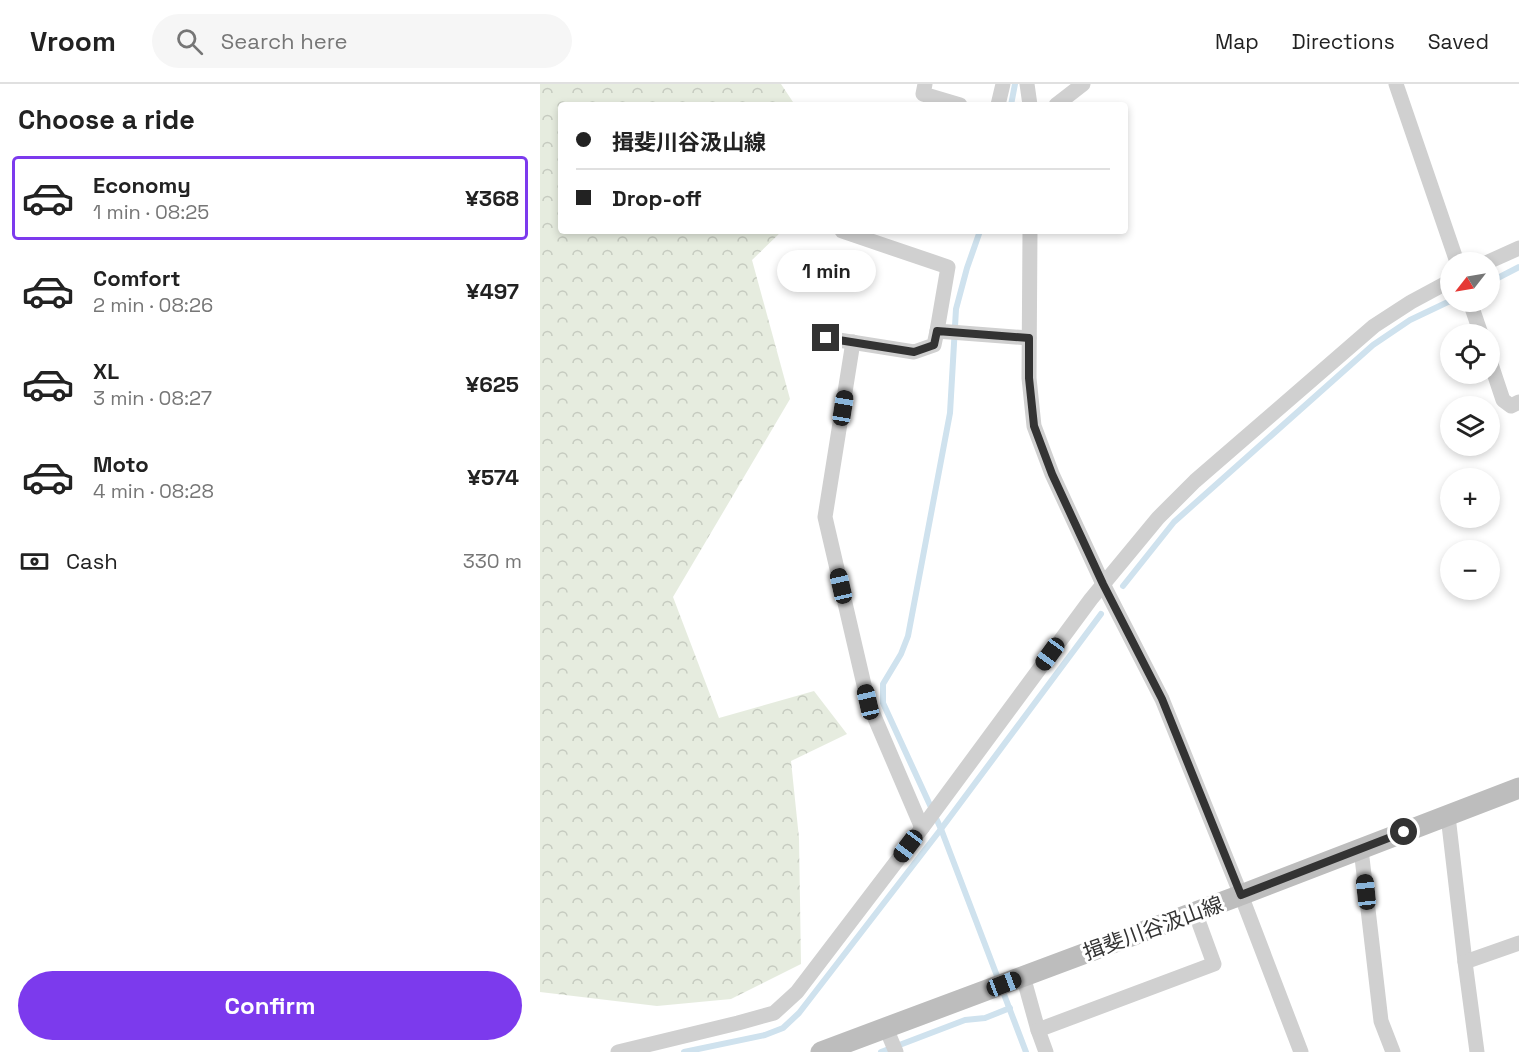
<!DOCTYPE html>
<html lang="en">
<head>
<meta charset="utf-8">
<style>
	:root { --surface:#fff; --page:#f6f6f6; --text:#222; --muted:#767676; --line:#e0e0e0; --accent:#7c3aed }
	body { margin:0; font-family:"Space Grotesk","Noto Sans JP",sans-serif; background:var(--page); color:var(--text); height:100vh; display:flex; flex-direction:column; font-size:22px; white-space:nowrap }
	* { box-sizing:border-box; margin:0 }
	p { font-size:20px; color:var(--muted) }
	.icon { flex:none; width:33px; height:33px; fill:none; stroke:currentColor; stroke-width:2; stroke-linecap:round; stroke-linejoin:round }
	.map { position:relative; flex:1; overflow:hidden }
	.sheet { display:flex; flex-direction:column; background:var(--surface); width:540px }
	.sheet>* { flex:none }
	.guide { position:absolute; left:18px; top:18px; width:570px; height:132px; border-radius:6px; box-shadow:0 3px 9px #0003; display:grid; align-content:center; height:132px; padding:0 18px; background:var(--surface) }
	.needle { width:39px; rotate:239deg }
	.fabs { position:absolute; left:900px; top:168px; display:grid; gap:12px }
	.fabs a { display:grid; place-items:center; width:60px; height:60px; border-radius:50%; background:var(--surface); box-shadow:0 3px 9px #0003; font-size:30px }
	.end { position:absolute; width:27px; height:27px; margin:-14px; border:8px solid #333; background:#fff; box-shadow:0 0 0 3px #fff }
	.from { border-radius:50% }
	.bubble { position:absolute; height:42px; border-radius:21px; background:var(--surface); box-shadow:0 3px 9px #0003; font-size:20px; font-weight:700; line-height:42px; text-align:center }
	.car { position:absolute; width:18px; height:36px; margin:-18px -9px; border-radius:8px; box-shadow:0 0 4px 2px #0007; background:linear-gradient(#222 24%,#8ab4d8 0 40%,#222 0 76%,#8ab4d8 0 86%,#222 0) }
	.guide b { display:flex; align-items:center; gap:21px; height:57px; font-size:22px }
	.guide b+b { border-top:2px solid var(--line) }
	.guide i { width:15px; height:15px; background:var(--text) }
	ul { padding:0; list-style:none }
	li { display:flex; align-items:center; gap:18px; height:84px; margin:0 12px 9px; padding:0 6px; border:3px solid transparent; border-radius:6px }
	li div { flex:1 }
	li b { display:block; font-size:22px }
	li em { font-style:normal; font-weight:700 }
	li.selected { border-color:var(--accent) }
	li>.icon { width:54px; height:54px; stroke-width:1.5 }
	h2 { padding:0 18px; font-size:27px; line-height:72px }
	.pay { display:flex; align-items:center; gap:15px; height:66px; padding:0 18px; font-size:22px }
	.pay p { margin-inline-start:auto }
	.action { display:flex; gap:12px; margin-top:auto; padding:12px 18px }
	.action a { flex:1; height:69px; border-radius:36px; background:var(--accent); color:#fff; font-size:24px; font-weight:700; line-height:69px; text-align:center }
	header { display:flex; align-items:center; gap:36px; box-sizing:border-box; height:84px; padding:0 30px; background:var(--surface); border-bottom:2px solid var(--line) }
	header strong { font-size:28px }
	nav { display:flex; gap:33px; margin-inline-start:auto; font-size:21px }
	.search { width:420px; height:54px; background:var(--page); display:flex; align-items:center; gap:15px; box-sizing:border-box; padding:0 21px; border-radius:33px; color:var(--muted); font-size:22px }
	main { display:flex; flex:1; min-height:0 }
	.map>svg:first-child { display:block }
	.forest { fill:url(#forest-crowns) }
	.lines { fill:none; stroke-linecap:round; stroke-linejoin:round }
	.stream { stroke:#cfe2ee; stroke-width:6 }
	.street { stroke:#d0d0d0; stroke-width:15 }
	.secondary { stroke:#bdbdbd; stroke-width:21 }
	.route { stroke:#333; stroke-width:8 }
	.labels { text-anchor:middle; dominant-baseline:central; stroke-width:6; stroke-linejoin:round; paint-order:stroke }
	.street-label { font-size:21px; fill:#333; stroke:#fff }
</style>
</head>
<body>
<header>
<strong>Vroom</strong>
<div class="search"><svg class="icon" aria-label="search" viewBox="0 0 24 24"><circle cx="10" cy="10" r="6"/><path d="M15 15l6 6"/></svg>Search here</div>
<nav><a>Map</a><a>Directions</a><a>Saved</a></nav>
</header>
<main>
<section class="sheet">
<h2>Choose a ride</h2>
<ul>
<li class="selected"><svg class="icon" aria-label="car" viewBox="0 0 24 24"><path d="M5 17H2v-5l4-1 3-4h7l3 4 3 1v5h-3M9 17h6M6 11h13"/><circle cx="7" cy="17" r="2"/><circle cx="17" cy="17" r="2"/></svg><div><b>Economy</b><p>1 min · 08:25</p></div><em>¥368</em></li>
<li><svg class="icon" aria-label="car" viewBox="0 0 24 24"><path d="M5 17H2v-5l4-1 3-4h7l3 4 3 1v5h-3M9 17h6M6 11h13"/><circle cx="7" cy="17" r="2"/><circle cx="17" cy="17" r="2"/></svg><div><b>Comfort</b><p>2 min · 08:26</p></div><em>¥497</em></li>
<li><svg class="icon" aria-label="car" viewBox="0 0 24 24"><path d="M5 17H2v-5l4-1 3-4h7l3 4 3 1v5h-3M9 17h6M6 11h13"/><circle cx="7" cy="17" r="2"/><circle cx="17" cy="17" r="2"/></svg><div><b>XL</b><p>3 min · 08:27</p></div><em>¥625</em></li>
<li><svg class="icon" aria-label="car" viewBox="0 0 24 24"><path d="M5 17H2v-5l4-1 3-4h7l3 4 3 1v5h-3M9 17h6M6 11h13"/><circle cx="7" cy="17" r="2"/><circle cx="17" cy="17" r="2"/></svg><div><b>Moto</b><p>4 min · 08:28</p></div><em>¥574</em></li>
</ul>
<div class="pay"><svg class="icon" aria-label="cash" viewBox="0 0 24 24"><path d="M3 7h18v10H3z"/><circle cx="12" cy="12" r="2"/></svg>Cash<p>330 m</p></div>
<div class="action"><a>Confirm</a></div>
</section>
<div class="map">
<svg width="979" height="968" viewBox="0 0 979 968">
	<defs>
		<pattern id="forest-crowns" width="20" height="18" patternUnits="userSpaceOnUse" patternTransform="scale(1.5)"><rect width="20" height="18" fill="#e6ecdf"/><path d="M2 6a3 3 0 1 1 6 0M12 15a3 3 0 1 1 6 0" fill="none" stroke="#c6cbc0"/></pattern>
	</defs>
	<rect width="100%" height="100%" fill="#fff"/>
	<polygon class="forest" points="0,0 241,0 255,21 21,21 21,147 242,147 212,176 250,315 133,513 179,634 274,607 307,650 251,677 259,754 261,880 191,915 117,922 0,908"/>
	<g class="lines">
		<g class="stream">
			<polyline points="471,21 475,0"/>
			<polyline points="440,147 427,184 416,225 410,329 368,552 361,570 343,600 343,619 401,745 486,968"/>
			<polyline points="950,198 979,183"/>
			<polyline points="583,502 634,438 833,261 870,236 910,217"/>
			<polyline points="144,968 225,951 243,944 259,929 401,745 561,530"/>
			<polyline points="341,968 425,936 445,934 470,924"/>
		</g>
		<g class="street">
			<polyline points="385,0 383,10 420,21"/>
			<polyline points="487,0 490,21"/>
			<polyline points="856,0 917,178"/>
			<polyline points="458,21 463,0"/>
			<polyline points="516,21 543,0"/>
			<polyline points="302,147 408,183 397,247 489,254"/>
			<polyline points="490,147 489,294 494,342 512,390 563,500 622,615 701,811 761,968"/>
			<polyline points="948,178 979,164"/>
			<polyline points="930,218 941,250"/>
			<polyline points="286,254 374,268 394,261 397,247"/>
			<polyline points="313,258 285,433 328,618 382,744"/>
			<polyline points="950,277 963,316 971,322 979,318"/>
			<polyline points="908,732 925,878"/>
			<polyline points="821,765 841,937 853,968"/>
			<polyline points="483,892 498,946 506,968"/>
			<polyline points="346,944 356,968"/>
			<polyline points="498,946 674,880 655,828"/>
			<polyline points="78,968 198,939 234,929 257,908 382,744 551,515 618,434 655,397 834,242 871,218 910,197"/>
			<polyline points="937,968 925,878 979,859"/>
		</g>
		<polyline class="secondary" points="281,968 701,811 979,704"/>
	</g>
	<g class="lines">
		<polyline class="route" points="286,254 374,268 394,261 397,247 489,254 489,294 494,342 512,390 563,500 622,615 701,811 864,748"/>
	</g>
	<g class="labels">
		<g class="street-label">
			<text transform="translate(613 844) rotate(-20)">揖斐川谷汲山線</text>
		</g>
	</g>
</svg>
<div class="fabs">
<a><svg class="needle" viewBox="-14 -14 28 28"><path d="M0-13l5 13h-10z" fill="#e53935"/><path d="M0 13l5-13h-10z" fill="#767676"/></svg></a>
<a><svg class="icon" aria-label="locate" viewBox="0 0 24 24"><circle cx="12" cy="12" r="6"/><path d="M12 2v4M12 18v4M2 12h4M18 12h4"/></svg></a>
<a><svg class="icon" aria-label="layers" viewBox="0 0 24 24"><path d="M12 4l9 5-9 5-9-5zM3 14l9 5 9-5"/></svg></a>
<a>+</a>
<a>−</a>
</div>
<i class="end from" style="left:864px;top:748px"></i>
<i class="end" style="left:286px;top:254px"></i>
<div class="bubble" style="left:237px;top:166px;width:99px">1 min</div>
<i class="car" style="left:303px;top:324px;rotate:9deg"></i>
<i class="car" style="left:301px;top:502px;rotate:347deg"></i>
<i class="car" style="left:510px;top:570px;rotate:216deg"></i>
<i class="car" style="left:328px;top:618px;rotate:347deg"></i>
<i class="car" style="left:368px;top:762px;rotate:217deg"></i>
<i class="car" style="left:826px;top:808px;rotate:354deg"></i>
<i class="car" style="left:464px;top:900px;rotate:69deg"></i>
<div class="guide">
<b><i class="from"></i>揖斐川谷汲山線</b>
<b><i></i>Drop-off</b>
</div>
</div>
</main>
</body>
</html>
